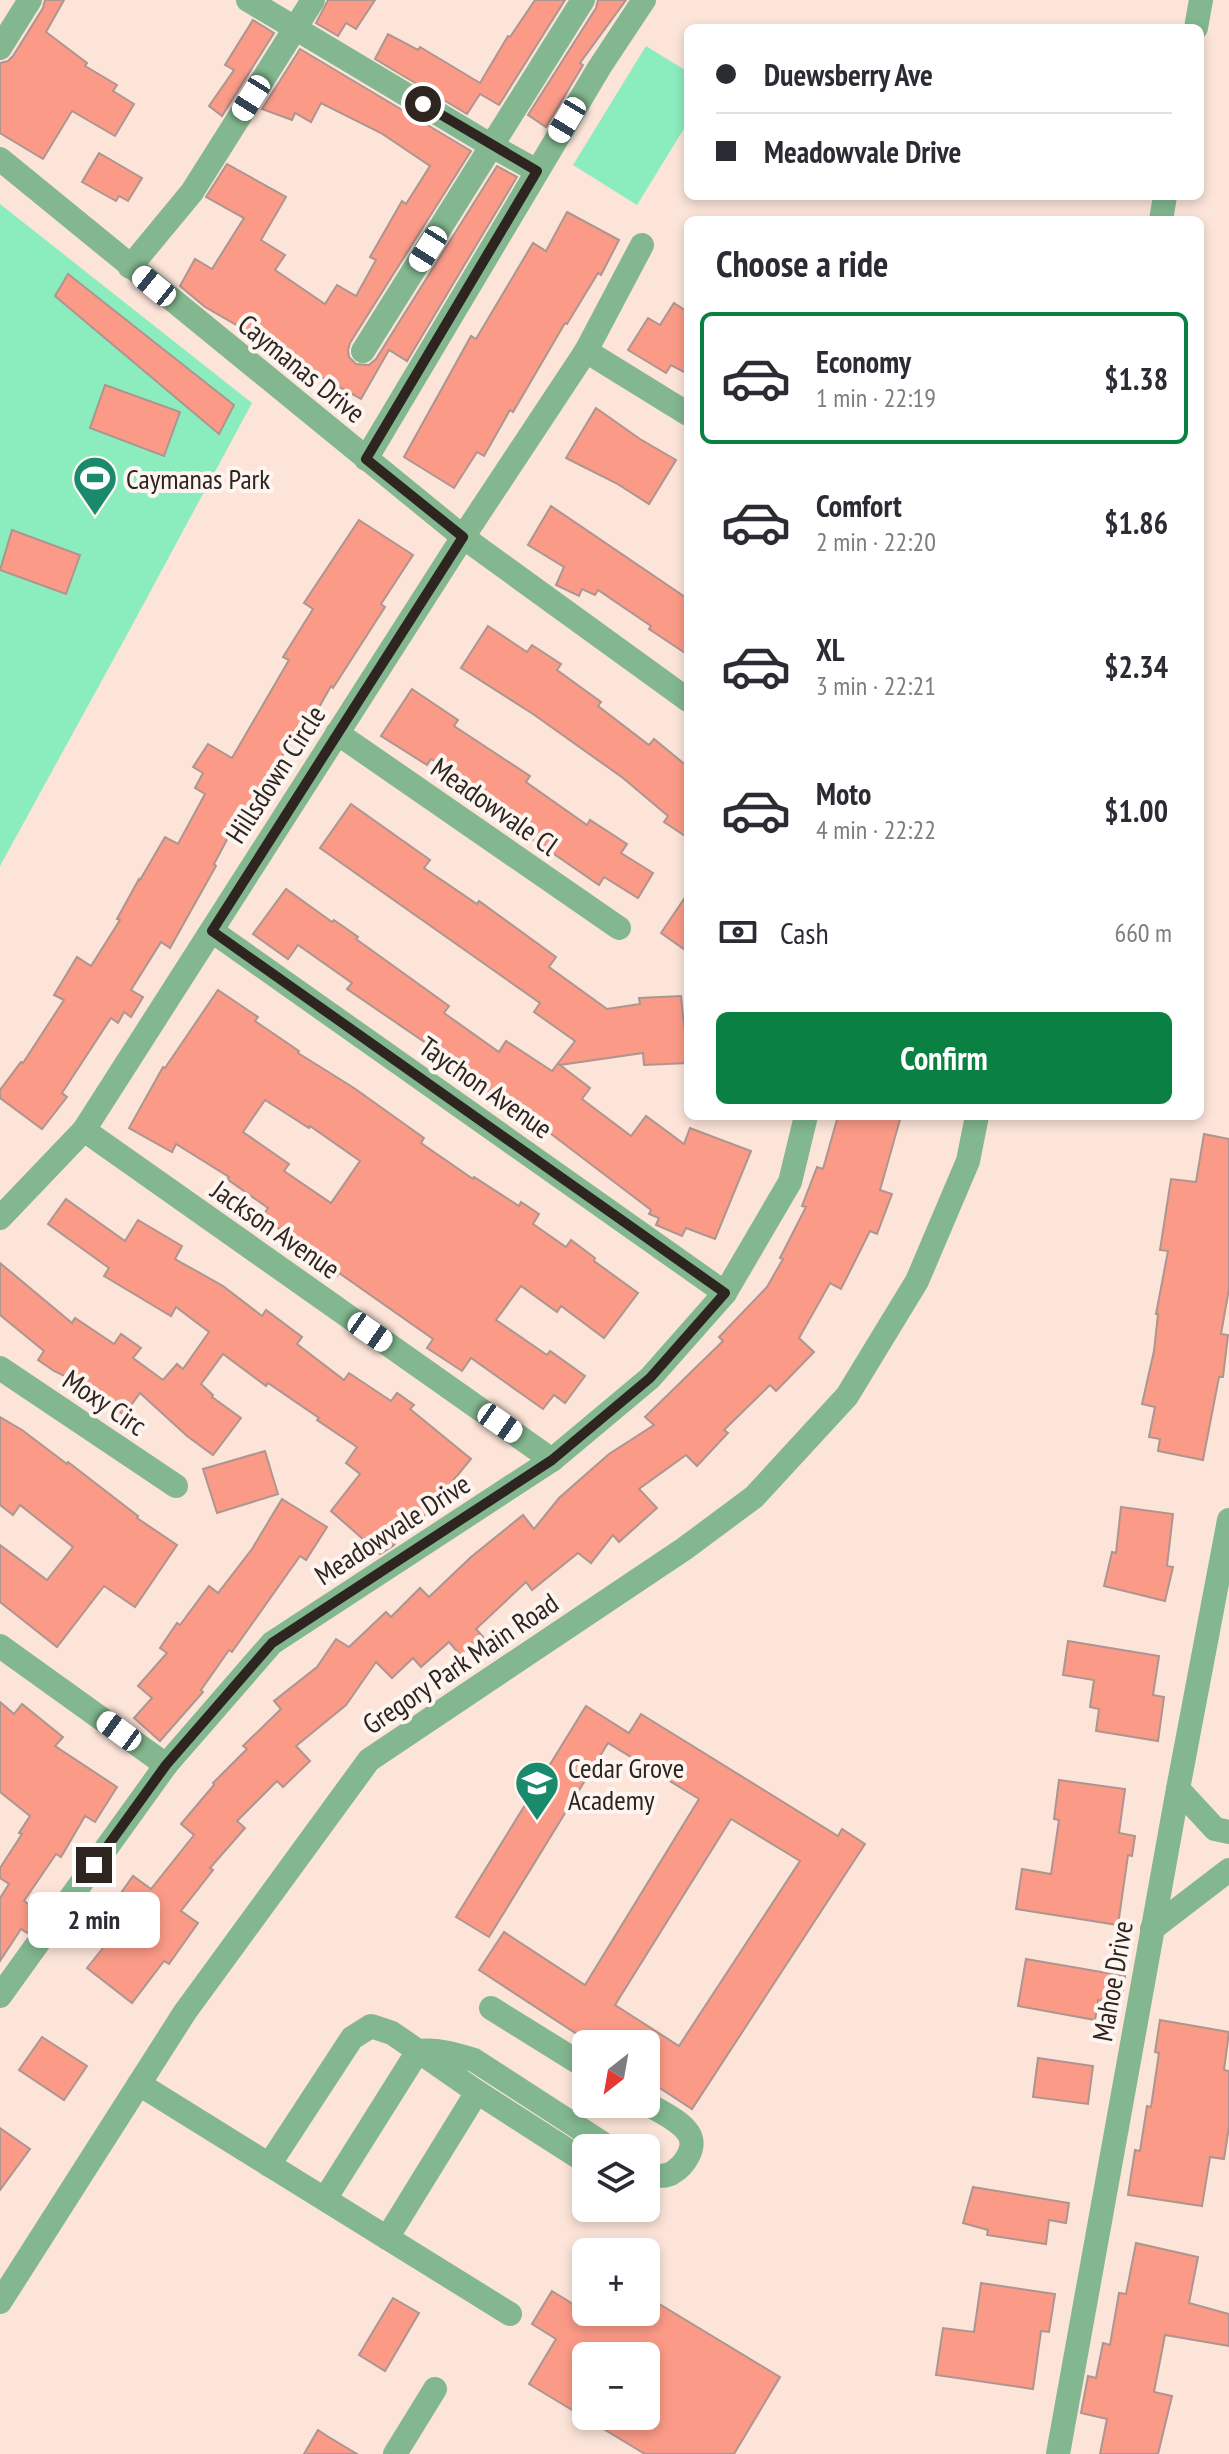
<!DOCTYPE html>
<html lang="en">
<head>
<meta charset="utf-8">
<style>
	:root { --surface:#fff; --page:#f2f2f3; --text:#2b2b33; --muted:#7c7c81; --line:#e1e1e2; --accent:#0b8043 }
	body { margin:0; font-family:"PT Sans Narrow",sans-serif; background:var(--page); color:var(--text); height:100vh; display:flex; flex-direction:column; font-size:30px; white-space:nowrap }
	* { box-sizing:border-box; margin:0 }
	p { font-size:26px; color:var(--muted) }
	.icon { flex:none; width:44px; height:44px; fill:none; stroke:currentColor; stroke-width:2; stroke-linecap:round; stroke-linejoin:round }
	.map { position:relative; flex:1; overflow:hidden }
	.details { position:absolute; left:684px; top:216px; width:520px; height:904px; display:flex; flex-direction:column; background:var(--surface); border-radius:12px; box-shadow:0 4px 12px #0003 }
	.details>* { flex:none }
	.hud { position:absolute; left:684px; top:24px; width:520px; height:176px; border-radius:12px; box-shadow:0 4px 12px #0003; display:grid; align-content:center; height:176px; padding:0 32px; background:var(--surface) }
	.needle { width:52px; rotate:211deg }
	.buttons { position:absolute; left:572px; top:2030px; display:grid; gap:16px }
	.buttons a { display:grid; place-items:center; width:88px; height:88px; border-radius:12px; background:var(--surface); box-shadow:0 4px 12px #0003; font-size:40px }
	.end { position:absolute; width:36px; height:36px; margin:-18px; border:10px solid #2e2521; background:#fff; box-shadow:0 0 0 4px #fff }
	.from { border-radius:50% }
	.bubble { position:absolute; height:56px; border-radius:12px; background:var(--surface); box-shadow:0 4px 12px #0003; font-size:26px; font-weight:800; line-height:56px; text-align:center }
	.car { position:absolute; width:24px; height:48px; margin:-24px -12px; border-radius:10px; box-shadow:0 0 6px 2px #0007; background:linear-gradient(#fff 24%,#345 0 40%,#fff 0 76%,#345 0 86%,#fff 0) }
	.hud b { display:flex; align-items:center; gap:28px; height:76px; font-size:30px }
	.hud b+b { border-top:2px solid var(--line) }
	.hud i { width:20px; height:20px; background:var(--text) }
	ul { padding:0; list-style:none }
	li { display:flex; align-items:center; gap:24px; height:132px; margin:0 16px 12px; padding:0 16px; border:4px solid transparent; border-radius:12px }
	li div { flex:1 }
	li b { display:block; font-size:30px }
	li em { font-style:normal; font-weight:800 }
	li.current { border-color:var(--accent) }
	li>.icon { width:72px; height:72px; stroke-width:1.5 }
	h2 { padding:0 32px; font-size:36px; line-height:96px }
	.pay { display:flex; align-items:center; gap:20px; height:88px; padding:0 32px; font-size:30px }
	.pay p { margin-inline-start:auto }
	.primary-button { display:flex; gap:16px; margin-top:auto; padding:16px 32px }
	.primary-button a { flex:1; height:92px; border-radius:12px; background:var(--accent); color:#fff; font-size:32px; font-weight:800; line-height:92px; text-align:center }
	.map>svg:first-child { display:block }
	.green { fill:#8becbe }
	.building { fill:#fb9a87; stroke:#ad9590; stroke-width:2; fill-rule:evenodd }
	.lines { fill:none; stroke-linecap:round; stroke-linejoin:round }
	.minor { stroke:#82b78f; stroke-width:24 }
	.route { stroke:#2e2521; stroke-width:10 }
	.labels { text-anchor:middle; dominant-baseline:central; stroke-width:8; stroke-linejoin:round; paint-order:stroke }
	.street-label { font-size:28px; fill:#2e2521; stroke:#fef5f0 }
	.poi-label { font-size:28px; fill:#2e2521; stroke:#fef5f0; text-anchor:start }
</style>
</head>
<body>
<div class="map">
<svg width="1229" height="2454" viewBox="0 0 1229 2454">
	<rect width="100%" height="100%" fill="#fce4d9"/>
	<g class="green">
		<polygon points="646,46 688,72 688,122 637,205 573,165"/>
		<polygon points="0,204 252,403 129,631 0,866"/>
	</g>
	<g class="building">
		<polygon points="45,0 64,0 46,32 87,63 85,66 117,85 113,91 134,104 115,136 72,111 43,159 0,133 0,63 8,61 13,56 43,8"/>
		<polygon points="328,0 375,0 356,29 346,23 338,36 316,23"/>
		<polygon points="535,0 565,0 499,105 480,94 467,114 375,59 388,34 418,50 420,47 480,83 508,36 510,37"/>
		<polygon points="598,0 626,0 580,63 583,65 546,127 528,115 596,8"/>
		<polygon points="253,20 274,33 222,116 209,106 234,70 225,65"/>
		<polygon points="300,49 471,151 350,343 348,350 349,357 356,364 369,365 376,359 497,166 517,177 407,361 389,350 361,399 303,367 305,364 237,329 238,326 205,307 180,286 195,259 212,269 244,218 206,197 227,164 286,197 261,240 285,255 275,270 325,304 337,285 356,296 376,260 370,257 402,201 406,204 430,166 381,133 321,103 311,122 295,113 292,120 262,109"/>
		<polygon points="99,153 142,178 128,201 119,196 116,201 82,182"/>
		<polygon points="567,212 619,240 601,275 598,273 567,324 565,323 513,412 510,410 484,456 477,452 454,488 404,457 471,336 476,339 533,243 546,251"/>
		<polygon points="68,274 234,405 219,434 55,296"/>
		<polygon points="674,303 688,312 688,374 671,365 666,373 628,350 648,318 660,325"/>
		<polygon points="105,385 180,412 164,456 90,428"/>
		<polygon points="596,408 640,439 676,460 649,504 616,483 566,458"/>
		<polygon points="551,506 688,599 688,655 649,629 651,626 598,590 595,595 582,589 579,596 556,585 564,567 528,545"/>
		<polygon points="359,520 413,555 381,604 385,607 333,688 331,686 308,727 301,723 269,780 275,783 266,799 260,796 247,819 240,815 214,864 216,866 170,948 161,942 131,990 143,997 131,1017 124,1012 118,1023 111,1018 62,1093 67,1097 42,1129 0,1098 0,1090 21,1062 23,1063 64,1000 54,995 77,957 91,966 120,920 117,919 139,879 140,880 165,837 178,844 205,794 195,788 203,773 193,767 208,744 232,758 289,660 283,657 313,609 304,603"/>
		<polygon points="12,530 80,555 66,594 0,570"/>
		<polygon points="488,626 527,652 532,645 561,664 557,670 601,702 598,706 649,745 654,739 688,767 688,838 664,822 668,816 623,778 533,714 461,668"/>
		<polygon points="412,689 458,720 454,726 530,776 526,782 587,825 590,820 627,844 621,853 653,873 638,898 604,877 599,885 522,832 527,824 465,779 431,759 427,765 381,736"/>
		<polygon points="351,804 430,860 424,868 477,904 479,901 556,957 549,967 607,1009 640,1004 639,998 681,996 688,1063 644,1065 643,1053 560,1065 590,1088 582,1099 631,1136 646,1116 684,1144 690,1128 751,1151 715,1239 686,1228 682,1236 656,1225 659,1218 649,1214 651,1210 521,1111 458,1074 433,1055 436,1050 347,989 352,983 298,945 288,959 253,934 286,889 332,922 334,920 358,937 356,939 449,1006 444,1013 499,1052 506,1041 552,1071 575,1041 534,1012 540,1003 320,848"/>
		<polygon points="688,893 688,952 661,933"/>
		<path d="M218,990L258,1017L255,1021L299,1051L298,1053L354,1088L424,1138L421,1143L473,1179L474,1177L519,1206L521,1202L539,1214L533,1224L566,1247L571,1240L595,1258L594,1261L638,1293L604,1338L561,1306L557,1312L521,1286L496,1320L547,1355L550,1351L585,1376L565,1403L554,1395L543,1409L471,1358L462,1371L427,1348L433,1339L339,1273L337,1276L301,1251L304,1246L262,1217L268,1208L227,1179L229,1177L176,1144L172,1152L129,1128L163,1067L165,1068ZM265,1100L309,1128L310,1126L360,1161L331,1203L284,1171L289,1164L243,1132Z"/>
		<polygon points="838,1116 901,1116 880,1190 892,1194 877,1234 870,1231 841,1289 830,1283 799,1338 814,1352 776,1391 770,1385 724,1430 728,1433 697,1466 686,1455 639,1489 657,1508 619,1542 613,1535 591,1563 578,1553 532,1590 526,1582 476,1629 484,1638 462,1657 449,1642 421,1667 413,1658 392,1678 376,1662 346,1705 296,1746 310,1761 283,1787 277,1781 237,1821 245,1828 210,1868 213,1870 181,1911 198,1923 169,1964 164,1961 132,2003 87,1968 119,1928 104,1917 133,1876 151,1889 194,1835 181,1824 214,1785 213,1783 247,1749 243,1746 281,1709 274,1701 317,1667 336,1639 349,1647 386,1612 391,1617 420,1588 429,1597 471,1557 523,1515 534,1529 559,1498 609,1454 654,1425 645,1417 723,1341 719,1337 767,1287 783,1259 780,1258 806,1207 802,1206 817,1167 823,1169"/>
		<polygon points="1204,1134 1229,1139 1229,1289 1221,1334 1228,1335 1223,1377 1219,1377 1203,1460 1158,1451 1160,1439 1149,1437 1155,1407 1142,1404 1154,1351 1158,1314 1156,1314 1168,1251 1160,1250 1171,1179 1196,1182"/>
		<polygon points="66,1199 125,1241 138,1220 182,1246 175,1259 223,1286 262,1316 266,1310 302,1337 297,1344 344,1380 349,1373 391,1401 397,1393 414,1405 410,1409 471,1459 424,1516 421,1514 393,1546 380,1554 331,1511 360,1474 346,1463 357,1447 317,1420 319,1418 268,1383 266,1386 223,1354 201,1384 213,1395 212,1397 241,1418 213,1455 187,1436 140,1393 124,1415 79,1383 54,1371 38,1360 44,1351 0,1315 0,1263 72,1323 75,1318 114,1344 121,1334 141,1348 133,1358 163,1380 177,1364 183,1369 209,1332 176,1307 171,1316 104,1276 109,1268 48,1224"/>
		<polygon points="0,1417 22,1430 67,1464 68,1462 138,1516 137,1518 177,1545 135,1607 104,1586 57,1647 0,1602 0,1545 47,1580 73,1547 20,1505 13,1515 0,1505"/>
		<polygon points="265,1451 278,1494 217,1513 203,1469"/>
		<polygon points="282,1499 327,1527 306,1560 300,1556 232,1652 229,1650 201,1690 203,1692 160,1741 134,1718 152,1698 138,1686 167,1653 160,1648 177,1623 180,1625 209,1586 218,1593 252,1549"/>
		<polygon points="1121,1507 1173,1514 1167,1566 1173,1567 1165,1601 1104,1586 1112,1552 1116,1553"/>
		<polygon points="1068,1641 1159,1656 1153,1695 1164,1697 1158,1741 1096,1731 1099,1709 1090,1707 1094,1680 1063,1675"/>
		<polygon points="0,1702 14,1714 22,1704 63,1737 55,1746 117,1787 95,1822 85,1816 61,1857 56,1854 24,1901 41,1913 27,1933 21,1929 0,1961 0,1898 9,1884 0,1878 0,1868 22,1834 19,1833 30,1816 0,1792"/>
		<path d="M586,1706L629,1733L641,1714L838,1836L842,1829L865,1844L692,2109L646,2079V2044H592L479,1970L504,1932L585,1985L699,1799L608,1743L489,1937L456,1917ZM731,1819L800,1861L679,2046L615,2005Z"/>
		<polygon points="1059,1780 1125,1789 1119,1833 1135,1836 1132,1856 1128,1855 1118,1925 1016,1909 1022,1869 1051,1874 1059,1820 1054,1819"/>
		<polygon points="1026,1959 1125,1976 1121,2004 1098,2000 1095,2020 1018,2006"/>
		<polygon points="1160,2020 1229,2032 1224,2070 1229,2071 1229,2126 1224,2159 1210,2157 1202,2206 1128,2195 1135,2150 1140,2151 1147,2106 1151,2107 1159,2053 1155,2052"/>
		<polygon points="42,2037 87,2066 64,2100 19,2070"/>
		<polygon points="1038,2058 1093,2066 1088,2104 1033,2097"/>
		<polygon points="0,2128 30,2149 0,2190"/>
		<polygon points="973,2187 1069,2203 1066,2223 1049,2220 1046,2244 987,2235 988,2230 963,2223"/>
		<polygon points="1136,2243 1198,2257 1189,2303 1229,2314 1229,2346 1165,2335 1154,2392 1172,2396 1158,2454 1100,2454 1107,2419 1081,2413 1088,2376 1096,2378 1103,2343 1110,2345 1119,2293 1126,2294"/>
		<polygon points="981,2283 1055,2294 1049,2332 1041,2331 1033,2389 936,2375 943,2328 974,2332"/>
		<path d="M552,2291L586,2312H646V2296L780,2377L734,2454H645L529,2384L556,2339L532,2324ZM586,2356H646V2416H586Z"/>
		<polygon points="393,2298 419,2313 385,2371 359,2355"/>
		<polygon points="318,2430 327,2436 357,2454 304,2454"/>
	</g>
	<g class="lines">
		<g class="minor">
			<polyline points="248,0 492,146 537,171"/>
			<polyline points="1196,28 1201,0"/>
			<polyline points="0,48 30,0"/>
			<polyline points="0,159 463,537 688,700"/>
			<polyline points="1161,220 1165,196"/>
			<polyline points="130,267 192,192 313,0"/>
			<polyline points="363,351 583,0"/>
			<polyline points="586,351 688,414"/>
			<polyline points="366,459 599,68 644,0"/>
			<polyline points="337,733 619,928"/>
			<polyline points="212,931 725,1293"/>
			<polyline points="84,1130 552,1460"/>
			<polyline points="0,1218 84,1130 463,537 586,351 642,245"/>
			<polyline points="0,1368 176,1486"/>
			<polyline points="0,1646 166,1765"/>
			<polyline points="1178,1789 1215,1829 1229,1832"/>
			<polyline points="1152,1929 1229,1870"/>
			<polyline points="0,1996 166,1765 272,1643 552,1460 650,1378 725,1293 790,1182 806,1116"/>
			<polyline points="491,2008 586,2067"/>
			<polyline points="139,2084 510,2314"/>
			<polyline points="477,2092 586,2162"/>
			<path d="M646,2103C660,2112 680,2120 689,2134C697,2148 684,2166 672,2173C664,2178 655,2175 646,2174"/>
			<polyline points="269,2165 352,2038 371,2026 392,2033 477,2092 387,2238"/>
			<path d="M325,2199L418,2051C438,2049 455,2054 474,2060L610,2148"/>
			<polyline points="0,2302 185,2012 369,1760 684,1549 754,1497 847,1396 917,1281 968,1161 977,1116"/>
			<polyline points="395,2454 435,2389"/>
			<polyline points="1058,2454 1178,1789 1229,1520"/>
		</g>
	</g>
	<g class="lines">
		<polyline class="route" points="94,1865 166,1765 272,1643 552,1460 650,1378 725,1293 212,931 463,537 366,459 537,171 423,104"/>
	</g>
	<defs>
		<g id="stadium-pin" transform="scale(2.3)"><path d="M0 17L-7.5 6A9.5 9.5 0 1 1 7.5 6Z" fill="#198b6c" stroke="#fef5f0"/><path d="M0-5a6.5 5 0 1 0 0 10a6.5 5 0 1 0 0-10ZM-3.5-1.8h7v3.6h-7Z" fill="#fff"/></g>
		<g id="school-pin" transform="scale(2.3)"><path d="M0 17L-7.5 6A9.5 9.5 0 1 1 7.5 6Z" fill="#198b6c" stroke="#fef5f0"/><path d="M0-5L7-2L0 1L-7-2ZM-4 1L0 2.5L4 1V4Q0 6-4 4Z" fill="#fff"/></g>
	</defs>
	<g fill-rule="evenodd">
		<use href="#stadium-pin" x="95" y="478"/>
		<use href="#school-pin" x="537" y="1783"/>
	</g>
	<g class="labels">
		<g class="street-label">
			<text transform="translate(302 368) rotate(39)">Caymanas Drive</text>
			<text transform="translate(275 774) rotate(-57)">Hillsdown Circle</text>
			<text transform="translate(495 806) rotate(35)">Meadowvale Cl</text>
			<text transform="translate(486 1087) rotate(35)">Taychon Avenue</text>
			<text transform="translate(276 1229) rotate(35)">Jackson Avenue</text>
			<text transform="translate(105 1402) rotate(34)">Moxy Circ</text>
			<text transform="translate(392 1529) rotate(-33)">Meadowvale Drive</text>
			<text transform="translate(460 1663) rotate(-34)">Gregory Park Main Road</text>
			<text transform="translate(1112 1981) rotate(-80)">Mahoe Drive</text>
		</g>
		<g class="poi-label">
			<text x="126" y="478">Caymanas Park</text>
			<text x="568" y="1767">Cedar Grove<tspan x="568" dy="32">Academy</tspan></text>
		</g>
	</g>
</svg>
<div class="buttons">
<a><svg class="needle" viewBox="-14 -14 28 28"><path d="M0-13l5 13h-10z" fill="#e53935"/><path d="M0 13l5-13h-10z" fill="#7c7c81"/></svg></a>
<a><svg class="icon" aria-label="layers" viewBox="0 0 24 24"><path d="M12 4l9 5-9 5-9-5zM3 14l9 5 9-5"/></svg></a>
<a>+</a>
<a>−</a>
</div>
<i class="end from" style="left:423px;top:104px"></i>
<i class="end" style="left:94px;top:1865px"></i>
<div class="bubble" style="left:28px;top:1892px;width:132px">2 min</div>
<i class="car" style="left:251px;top:98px;rotate:212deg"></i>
<i class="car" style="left:567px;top:120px;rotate:211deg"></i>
<i class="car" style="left:428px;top:249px;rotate:212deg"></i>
<i class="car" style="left:154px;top:286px;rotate:309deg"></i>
<i class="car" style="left:370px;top:1332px;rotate:125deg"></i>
<i class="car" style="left:500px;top:1423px;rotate:125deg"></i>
<i class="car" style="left:119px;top:1731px;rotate:306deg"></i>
<div class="hud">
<b><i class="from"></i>Duewsberry Ave</b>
<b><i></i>Meadowvale Drive</b>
</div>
<section class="details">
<h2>Choose a ride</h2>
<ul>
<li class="current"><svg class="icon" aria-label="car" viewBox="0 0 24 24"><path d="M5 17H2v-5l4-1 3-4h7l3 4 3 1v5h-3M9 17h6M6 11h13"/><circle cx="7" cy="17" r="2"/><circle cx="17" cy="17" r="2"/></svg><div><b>Economy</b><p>1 min · 22:19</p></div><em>$1.38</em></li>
<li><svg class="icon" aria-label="car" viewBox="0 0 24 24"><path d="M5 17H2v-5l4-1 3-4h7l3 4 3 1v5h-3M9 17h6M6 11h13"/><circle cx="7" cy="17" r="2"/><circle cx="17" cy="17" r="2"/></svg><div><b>Comfort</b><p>2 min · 22:20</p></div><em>$1.86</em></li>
<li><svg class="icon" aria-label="car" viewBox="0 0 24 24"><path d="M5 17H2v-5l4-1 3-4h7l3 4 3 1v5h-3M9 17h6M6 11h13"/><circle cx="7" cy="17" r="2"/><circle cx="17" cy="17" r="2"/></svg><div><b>XL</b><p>3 min · 22:21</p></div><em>$2.34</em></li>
<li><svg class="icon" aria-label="car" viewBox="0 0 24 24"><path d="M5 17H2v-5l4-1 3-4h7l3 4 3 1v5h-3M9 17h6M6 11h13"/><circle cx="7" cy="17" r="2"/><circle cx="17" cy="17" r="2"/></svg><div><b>Moto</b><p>4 min · 22:22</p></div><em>$1.00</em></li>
</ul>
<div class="pay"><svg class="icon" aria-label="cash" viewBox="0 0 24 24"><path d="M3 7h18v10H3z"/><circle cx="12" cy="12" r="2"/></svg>Cash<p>660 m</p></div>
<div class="primary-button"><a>Confirm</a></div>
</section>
</div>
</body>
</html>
